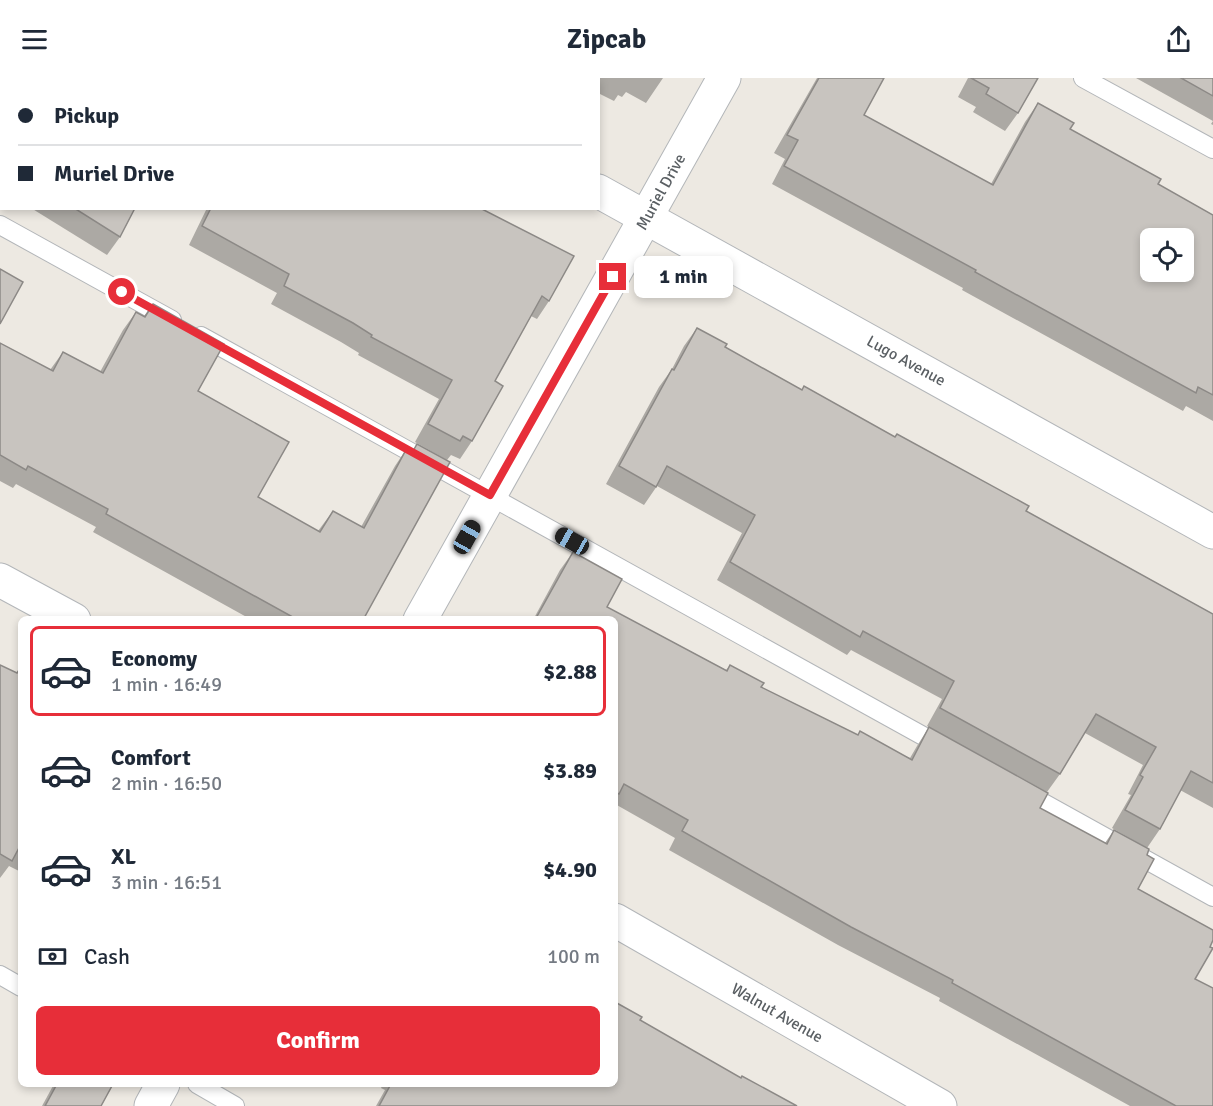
<!DOCTYPE html>
<html lang="en">
<head>
<meta charset="utf-8">
<style>
	:root { --surface:#fff; --page:#f6f6f7; --text:#1f2937; --muted:#747a83; --line:#e0e1e3; --accent:#e72e39 }
	body { margin:0; font-family:Signika,sans-serif; background:var(--page); color:var(--text); height:100vh; display:flex; flex-direction:column; font-size:22px; white-space:nowrap }
	* { box-sizing:border-box; margin:0 }
	p { font-size:20px; color:var(--muted) }
	.icon { flex:none; width:33px; height:33px; fill:none; stroke:currentColor; stroke-width:2; stroke-linecap:round; stroke-linejoin:round }
	.map { position:relative; flex:1; overflow:hidden }
	.side { position:absolute; left:18px; top:538px; width:600px; height:471px; display:flex; flex-direction:column; background:var(--surface); border-radius:9px; box-shadow:0 3px 9px #0003 }
	.side>* { flex:none }
	.hud { position:absolute; left:0px; top:0px; width:600px; height:132px; box-shadow:0 3px 9px #0003; display:grid; align-content:center; height:132px; padding:0 18px; background:var(--surface) }
	.controls { position:absolute; left:1140px; top:150px; display:grid; gap:12px }
	.controls a { display:grid; place-items:center; width:54px; height:54px; border-radius:9px; background:var(--surface); box-shadow:0 3px 9px #0003; font-size:30px }
	.end { position:absolute; width:27px; height:27px; margin:-14px; border:8px solid #e72e39; background:#fff; box-shadow:0 0 0 3px #fff }
	.from { border-radius:50% }
	.bubble { position:absolute; height:42px; border-radius:9px; background:var(--surface); box-shadow:0 3px 9px #0003; font-size:20px; font-weight:700; line-height:42px; text-align:center }
	.car { position:absolute; width:18px; height:36px; margin:-18px -9px; border-radius:8px; box-shadow:0 0 4px 2px #0007; background:linear-gradient(#222 24%,#8ab4d8 0 40%,#222 0 76%,#8ab4d8 0 86%,#222 0) }
	.hud b { display:flex; align-items:center; gap:21px; height:57px; font-size:22px }
	.hud b+b { border-top:2px solid var(--line) }
	.hud i { width:15px; height:15px; background:var(--text) }
	ul { padding:10px 0 0; list-style:none }
	li { display:flex; align-items:center; gap:18px; height:90px; margin:0 12px 9px; padding:0 6px; border:3px solid transparent; border-radius:9px }
	li div { flex:1 }
	li b { display:block; font-size:22px }
	li em { font-style:normal; font-weight:700 }
	li.on { border-color:var(--accent) }
	li>.icon { width:54px; height:54px; stroke-width:1.5 }
	.pay { display:flex; align-items:center; gap:15px; height:66px; padding:0 18px; font-size:22px }
	.pay p { margin-inline-start:auto }
	.primary-button { display:flex; gap:12px; margin-top:auto; padding:12px 18px }
	.primary-button a { flex:1; height:69px; border-radius:9px; background:var(--accent); color:#fff; font-size:24px; font-weight:700; line-height:69px; text-align:center }
	header { display:flex; justify-content:space-between; align-items:center; height:78px; padding:0 18px; background:var(--surface); font-size:27px; font-weight:700 }
	.map>svg:first-child { display:block }
	.lines { fill:none; stroke-linecap:round; stroke-linejoin:round }
	.service-casing { stroke:#b3b6b9; stroke-width:20 }
	.minor-casing { stroke:#b3b6b9; stroke-width:35 }
	.service { stroke:#fff; stroke-width:18 }
	.minor { stroke:#fff; stroke-width:33 }
	.wall { fill:#aca9a4 }
	.building { fill:#c8c4bf; stroke:#8c8986; stroke-width:1.5; fill-rule:evenodd }
	.route { stroke:#e72e39; stroke-width:8 }
	.labels { text-anchor:middle; dominant-baseline:central; stroke-width:4.5; stroke-linejoin:round; paint-order:stroke }
	.street-label { font-size:16px; fill:#5a5f63; stroke:#fff }
</style>
</head>
<body>
<header><svg class="icon" aria-label="menu" viewBox="0 0 24 24"><path d="M4 6h16M4 12h16M4 18h16"/></svg>Zipcab<svg class="icon" aria-label="share" viewBox="0 0 24 24"><path d="M12 15V3M7 8l5-5 5 5M5 13v7h14v-7"/></svg></header>
<div class="map">
<svg width="1213" height="1028" viewBox="0 0 1213 1028">
	<rect width="100%" height="100%" fill="#ede9e2"/>
	<g class="lines">
		<g class="service-casing">
			<g id="service">
				<polyline points="1083,0 1213,71"/>
				<polyline points="0,147 172,242"/>
				<polyline points="201,258 943,669"/>
				<polyline points="1022,713 1213,819"/>
				<polyline points="0,897 21,909"/>
				<polyline points="197,1006 235,1028"/>
			</g>
		</g>
		<g class="minor-casing">
			<g id="minor">
				<polyline points="393,0 396,2"/>
				<polyline points="598,113 1213,454"/>
				<polyline points="0,502 74,542"/>
				<polyline points="420,542 724,0"/>
				<polyline points="615,842 940,1028"/>
				<polyline points="151,1028 163,1006"/>
			</g>
		</g>
		<use href="#service" class="service"/>
		<use href="#minor" class="minor"/>
	</g>
	<g class="wall">
		<polygon points="0,0 2,2 2,46 0,45"/>
		<polygon points="571,0 663,0 646,25 626,14 622,19 618,17 614,23 598,15 598,2 574,2"/>
		<polygon points="817,0 884,0 864,37 991,106 1025,44 1038,25 1070,51 1158,106 1213,137 1213,343 1186,328 1183,333 962,212 963,210 772,106 785,81 774,75"/>
		<polygon points="968,0 1038,0 1018,35 1005,53 973,34 976,29 958,19"/>
		<polygon points="1136,0 1213,0 1213,47 1211,46 1213,43"/>
		<polygon points="2,55 2,112 0,111 0,58"/>
		<polygon points="31,130 135,130 120,159 107,177"/>
		<polygon points="207,130 480,130 549,223 537,241 531,238 495,303 472,363 460,381 451,377 447,382 415,364 439,321 358,277 359,275 341,264 271,226 277,215 189,167"/>
		<polygon points="153,226 198,313 258,419 318,453 333,433 361,449 395,388 407,370 413,373 417,366 363,542 252,542 93,454 96,449 16,406 13,410 0,403 0,265 50,292 63,274 100,294 123,252 136,234 144,238"/>
		<polygon points="697,250 725,269 802,312 895,359 897,356 1026,433 1213,536 1213,730 1180,712 1160,751 1147,770 1112,750 1131,717 1128,716 1143,687 1085,655 1060,696 1047,714 927,648 942,621 851,572 847,577 717,502 742,455 657,408 644,427 606,406 659,309 672,291 684,268"/>
		<polygon points="573,474 607,529 726,592 730,587 761,609 858,657 910,680 917,668 929,649 1040,730 1105,765 1114,752 1147,777 1138,811 1195,901 1213,1028 1130,1028 939,923 940,920 838,867 669,772 675,760 615,726 615,542 533,542 560,492"/>
		<polygon points="0,587 17,595 21,593 21,794 9,788 0,800"/>
		<polygon points="640,942 741,1000 797,1028 376,1028 385,1012 381,1010 383,1006 615,1006"/>
		<polygon points="54,1006 113,1006 101,1028 42,1028"/>
	</g>
	<g class="building">
		<polygon points="0,0 205,0 205,2 2,2 2,20 0,19"/>
		<path d="M819,0H884L864,37L993,107L1038,25L1074,45L1070,51L1161,101L1158,106L1213,137V317L1198,309L1196,315L975,194L976,192L784,88L798,62L787,57ZM1150,160H1184V194H1150Z"/>
		<polygon points="971,0 1038,0 1018,35 986,16 989,10"/>
		<polygon points="1181,0 1213,0 1213,18"/>
		<polygon points="2,69 2,86 0,85 0,71"/>
		<polygon points="74,130 135,130 120,159"/>
		<polygon points="211,130 480,130 574,178 549,223 542,218 495,303 503,308 472,363 463,358 460,363 428,346 452,302 371,259 372,257 353,245 284,208 289,196 202,148"/>
		<polygon points="0,191 23,204 0,246"/>
		<polygon points="153,226 224,266 198,313 289,364 258,419 320,454 333,433 364,450 407,370 413,373 417,366 450,384 363,542 298,542 106,436 108,431 28,388 26,392 0,377 0,265 53,293 63,274 103,295 136,234 145,239"/>
		<polygon points="697,250 727,266 725,269 802,312 804,308 895,359 897,356 1029,428 1026,433 1213,536 1213,705 1191,693 1160,751 1125,732 1143,699 1140,697 1156,669 1096,636 1060,696 940,630 954,603 863,553 860,559 730,484 755,437 667,388 656,409 619,388 672,291 674,292"/>
		<polygon points="573,474 622,501 607,529 727,593 730,587 764,605 761,609 858,657 860,653 912,682 929,649 1048,715 1040,730 1107,766 1114,752 1149,771 1147,777 1154,781 1138,811 1213,852 1213,862 1210,869 1213,870 1195,901 1213,910 1213,1028 1176,1028 952,905 953,902 851,849 682,753 688,742 624,706 619,716 615,714 615,542 535,542"/>
		<polygon points="0,587 17,595 19,592 21,593 21,769 20,768 12,783 0,776"/>
		<polygon points="615,924 642,939 640,942 741,1000 742,998 797,1028 379,1028 391,1006 615,1006"/>
		<polygon points="57,1006 113,1006 101,1028 45,1028"/>
	</g>
	<g class="lines">
		<polyline class="route" points="122,214 490,417 613,199"/>
	</g>
	<g class="labels">
		<g class="street-label">
			<text transform="translate(661 114) rotate(-61)">Muriel Drive</text>
			<text transform="translate(906 283) rotate(29)">Lugo Avenue</text>
			<text transform="translate(777 935) rotate(30)">Walnut Avenue</text>
		</g>
	</g>
</svg>
<div class="controls">
<a><svg class="icon" aria-label="locate" viewBox="0 0 24 24"><circle cx="12" cy="12" r="6"/><path d="M12 2v4M12 18v4M2 12h4M18 12h4"/></svg></a>
</div>
<i class="end from" style="left:122px;top:214px"></i>
<i class="end" style="left:613px;top:199px"></i>
<div class="bubble" style="left:634px;top:178px;width:99px">1 min</div>
<i class="car" style="left:467px;top:459px;rotate:29deg"></i>
<i class="car" style="left:572px;top:463px;rotate:299deg"></i>
<div class="hud">
<b><i class="from"></i>Pickup</b>
<b><i></i>Muriel Drive</b>
</div>
<section class="side">
<ul>
<li class="on"><svg class="icon" aria-label="car" viewBox="0 0 24 24"><path d="M5 17H2v-5l4-1 3-4h7l3 4 3 1v5h-3M9 17h6M6 11h13"/><circle cx="7" cy="17" r="2"/><circle cx="17" cy="17" r="2"/></svg><div><b>Economy</b><p>1 min · 16:49</p></div><em>$2.88</em></li>
<li><svg class="icon" aria-label="car" viewBox="0 0 24 24"><path d="M5 17H2v-5l4-1 3-4h7l3 4 3 1v5h-3M9 17h6M6 11h13"/><circle cx="7" cy="17" r="2"/><circle cx="17" cy="17" r="2"/></svg><div><b>Comfort</b><p>2 min · 16:50</p></div><em>$3.89</em></li>
<li><svg class="icon" aria-label="car" viewBox="0 0 24 24"><path d="M5 17H2v-5l4-1 3-4h7l3 4 3 1v5h-3M9 17h6M6 11h13"/><circle cx="7" cy="17" r="2"/><circle cx="17" cy="17" r="2"/></svg><div><b>XL</b><p>3 min · 16:51</p></div><em>$4.90</em></li>
</ul>
<div class="pay"><svg class="icon" aria-label="cash" viewBox="0 0 24 24"><path d="M3 7h18v10H3z"/><circle cx="12" cy="12" r="2"/></svg>Cash<p>100 m</p></div>
<div class="primary-button"><a>Confirm</a></div>
</section>
</div>
</body>
</html>
